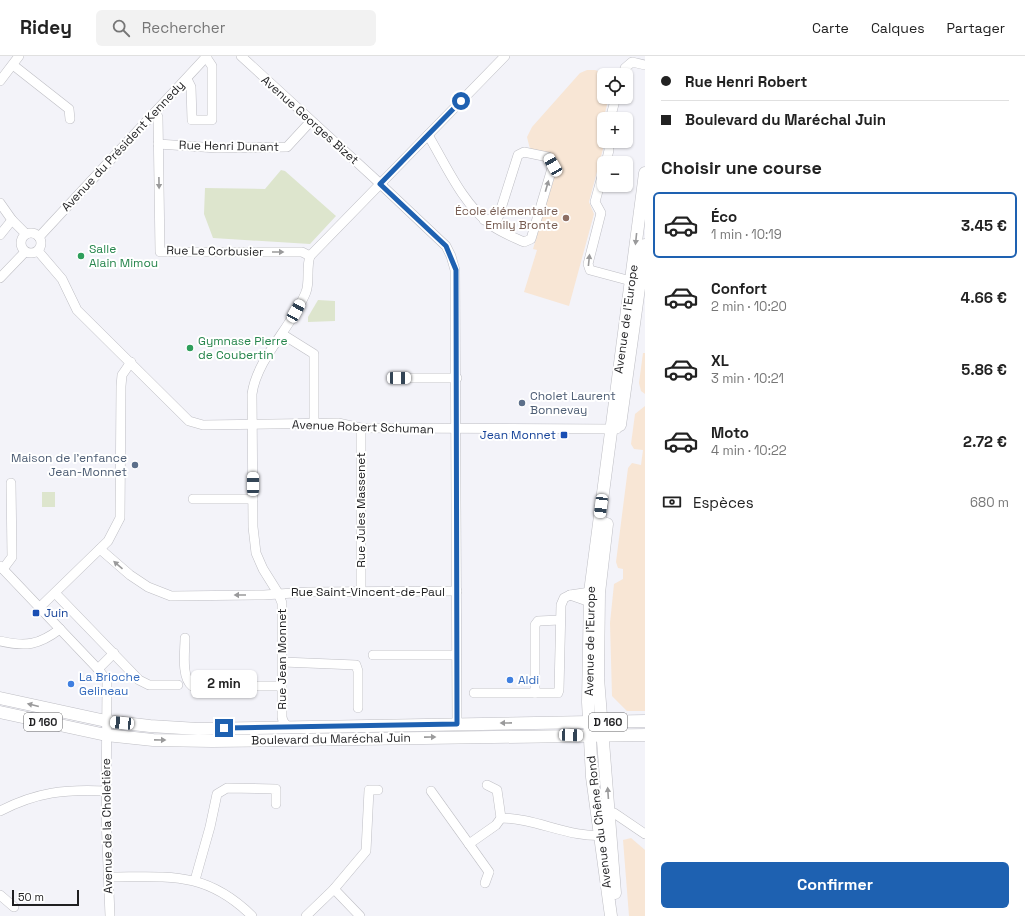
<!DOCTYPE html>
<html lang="fr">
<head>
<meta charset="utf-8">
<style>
	:root { --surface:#fff; --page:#f2f2f2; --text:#222; --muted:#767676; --line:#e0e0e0; --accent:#1e61b1 }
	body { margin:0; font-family:"Space Grotesk",sans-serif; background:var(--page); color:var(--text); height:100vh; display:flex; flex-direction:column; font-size:15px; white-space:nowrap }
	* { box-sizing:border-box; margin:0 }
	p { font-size:13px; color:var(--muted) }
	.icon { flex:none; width:22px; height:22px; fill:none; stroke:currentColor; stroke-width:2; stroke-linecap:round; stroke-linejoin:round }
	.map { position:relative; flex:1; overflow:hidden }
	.panel { display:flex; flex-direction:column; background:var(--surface); width:380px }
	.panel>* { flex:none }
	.top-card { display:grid; align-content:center; height:88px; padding:0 16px; background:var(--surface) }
	.controls { position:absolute; left:597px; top:12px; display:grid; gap:8px }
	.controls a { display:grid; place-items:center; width:36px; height:36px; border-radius:6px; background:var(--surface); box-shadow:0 1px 3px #0004; font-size:20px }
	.scale { position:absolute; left:12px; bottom:10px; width:67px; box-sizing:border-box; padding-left:4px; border:2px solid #1f1f21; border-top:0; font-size:11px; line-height:14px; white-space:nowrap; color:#1f1f21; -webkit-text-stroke:3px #fff; paint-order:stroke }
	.end { position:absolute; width:18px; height:18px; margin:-9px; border:5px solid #1e61b1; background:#fff; box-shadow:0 0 0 2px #fff }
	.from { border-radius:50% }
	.bubble { position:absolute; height:28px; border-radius:6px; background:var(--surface); box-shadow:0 1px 3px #0004; font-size:13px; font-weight:800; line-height:28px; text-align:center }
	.car { position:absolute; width:12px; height:24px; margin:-12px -6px; border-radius:5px; box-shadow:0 0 3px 1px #0007; background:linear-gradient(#fff 24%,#345 0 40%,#fff 0 76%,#345 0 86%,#fff 0) }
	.top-card b { display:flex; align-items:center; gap:14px; height:38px; font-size:15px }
	.top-card b+b { border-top:1px solid var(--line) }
	.top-card i { width:10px; height:10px; background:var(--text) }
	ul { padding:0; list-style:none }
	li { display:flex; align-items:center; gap:12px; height:66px; margin:0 8px 6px; padding:0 8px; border:2px solid transparent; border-radius:6px }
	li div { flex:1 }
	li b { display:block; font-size:15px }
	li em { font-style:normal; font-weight:800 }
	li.selected { border-color:var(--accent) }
	li>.icon { width:36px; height:36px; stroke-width:1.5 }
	h2 { padding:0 16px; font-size:18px; line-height:48px }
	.pay { display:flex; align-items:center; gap:10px; height:44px; padding:0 16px; font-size:15px }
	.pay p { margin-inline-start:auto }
	.cta { display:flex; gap:8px; margin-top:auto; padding:8px 16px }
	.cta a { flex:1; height:46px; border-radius:6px; background:var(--accent); color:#fff; font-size:16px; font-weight:800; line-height:46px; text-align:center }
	header { display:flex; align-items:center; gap:24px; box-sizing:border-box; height:56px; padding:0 20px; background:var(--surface); border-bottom:1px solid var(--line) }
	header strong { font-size:19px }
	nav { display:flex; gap:22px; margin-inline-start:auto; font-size:14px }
	.search { width:280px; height:36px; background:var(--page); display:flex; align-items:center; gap:10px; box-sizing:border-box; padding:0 14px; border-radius:6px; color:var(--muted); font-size:15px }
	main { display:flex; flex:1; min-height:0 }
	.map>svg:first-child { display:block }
	.education { fill:#f8e6d5 }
	.green { fill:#dde5cd }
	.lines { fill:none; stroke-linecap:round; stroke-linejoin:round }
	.minor-casing { stroke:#bebec4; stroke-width:10 }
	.major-casing { stroke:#bebec4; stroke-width:13 }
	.minor { stroke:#fff; stroke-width:9 }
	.major { stroke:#fff; stroke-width:12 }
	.oneway { fill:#9a9a9b }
	.route { stroke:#1e61b1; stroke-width:5 }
	.education-dot { fill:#8d6e63; stroke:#fff; stroke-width:1.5 }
	.leisure-dot { fill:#2e9e5b; stroke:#fff; stroke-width:1.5 }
	.service-dot { fill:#5c6f8a; stroke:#fff; stroke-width:1.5 }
	.transit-dot { fill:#1a4fb4; stroke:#fff; stroke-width:1.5 }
	.shop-dot { fill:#3f7fe0; stroke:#fff; stroke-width:1.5 }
	.labels { text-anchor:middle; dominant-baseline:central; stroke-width:4; stroke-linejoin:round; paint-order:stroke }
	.shield { fill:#fff; stroke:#626264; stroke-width:1 }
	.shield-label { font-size:11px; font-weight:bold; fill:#1f1f21 }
	.street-label { font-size:12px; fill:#1f1f21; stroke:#fff }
	.education-label { font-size:12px; fill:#785e54; stroke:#fff; text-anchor:end }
	.leisure-label { font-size:12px; fill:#27864d; stroke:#fff; text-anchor:start }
	.service-label { font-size:12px; fill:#4e5e75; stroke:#fff; text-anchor:start }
	.transit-label { font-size:12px; fill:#164399; stroke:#fff; text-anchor:end }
	.shop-label { font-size:12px; fill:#366cbe; stroke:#fff; text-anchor:start }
</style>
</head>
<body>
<header>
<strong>Ridey</strong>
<div class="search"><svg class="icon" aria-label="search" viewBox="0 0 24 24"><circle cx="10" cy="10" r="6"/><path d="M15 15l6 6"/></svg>Rechercher</div>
<nav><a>Carte</a><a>Calques</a><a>Partager</a></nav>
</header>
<main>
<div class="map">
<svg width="645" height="860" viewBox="0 0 645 860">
	<rect width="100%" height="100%" fill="#f3f3f9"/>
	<g class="education">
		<polygon points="587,14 595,14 610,19 604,19 604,41 609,41 599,80 603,93 589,146 594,158 569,250 524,236 537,194 533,193 557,112 556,107 551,98 530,93 527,81 532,71 580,17"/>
		<polygon points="643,297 645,297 645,338 641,335 639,327"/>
		<polygon points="645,350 645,655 627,655 612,640 610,567 614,528 623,523 623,513 618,512 616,506 628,412 632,407 641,409 643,394 634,393 631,388 635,358"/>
		<polygon points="631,782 645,794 645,860 629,860 623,784"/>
	</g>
	<g class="green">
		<polygon points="281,114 285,115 336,160 310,188 213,182 204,158 205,132 265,133"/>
		<polygon points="318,244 335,245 335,265 308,266 308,261"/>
		<rect x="42" y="436" width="13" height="15"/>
	</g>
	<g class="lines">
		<g class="minor-casing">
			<g id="minor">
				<polyline points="241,0 374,122 446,190 451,200 455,214 457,668"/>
				<polyline points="13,9 69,53 70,63"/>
				<polyline points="623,19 625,12 632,6 645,9"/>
				<polyline points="187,23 191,31 192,64 212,64 212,10 206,1"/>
				<polyline points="0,25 19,0"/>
				<polyline points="155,57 158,61 160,196 302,196 310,200"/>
				<polyline points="610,63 616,41"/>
				<path d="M428,79C446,109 462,147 491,169C500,176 513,181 524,186L531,183L553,109L548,101L524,96L518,99L498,162L484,164"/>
				<polyline points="158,88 217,92 287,91 311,65"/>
				<polyline points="606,107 609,94 608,85"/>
				<polyline points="604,113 595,146 601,157 588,208 590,214 631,225"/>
				<polyline points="0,147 12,164 26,178"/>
				<circle cx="31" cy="187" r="10"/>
				<polyline points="0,179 12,164"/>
				<polyline points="39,181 207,0"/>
				<polyline points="38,195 62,223 77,254 189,365 203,369 338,367 361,372 617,373"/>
				<polyline points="0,222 25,196"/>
				<polyline points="282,278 314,298 314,367"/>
				<polyline points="399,322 457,322"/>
				<polyline points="193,443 253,443"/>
				<polyline points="100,493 130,519 148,531 171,540 264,539 308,536 457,535"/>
				<polyline points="0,510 98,613 107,625 106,762 110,860"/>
				<polyline points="3,513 12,501 11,427"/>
				<polyline points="361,535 361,372"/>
				<polyline points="55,537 139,624 149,629 178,629"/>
				<polyline points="590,546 570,539 590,536 594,538"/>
				<polyline points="40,551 108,485 120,462 121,330 122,319 131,306"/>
				<path d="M185,582C185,595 181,621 192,630H282"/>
				<path d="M0,585C26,591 39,589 60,573"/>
				<polyline points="373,599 456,599"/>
				<polyline points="283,606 356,609 358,615 358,652"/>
				<polyline points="98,613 114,597"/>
				<polyline points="474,637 558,637 559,634 561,549 564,542 570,539"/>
				<polyline points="535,637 535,569 538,565 560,564"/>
				<path d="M287,670L283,665L282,661V547L278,537L263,513L256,497L253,471L252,338C257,302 292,271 306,236C310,225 306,212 310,200L505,0"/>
				<path d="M487,729L497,734L501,762C537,762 570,783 606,779"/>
				<polyline points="431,735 469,788 496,769 501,762"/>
				<path d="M0,755C37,736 65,733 106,735"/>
				<polyline points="602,758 614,757 645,778"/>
				<polyline points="469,788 489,816 485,827"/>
				<path d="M108,821C168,821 205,814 252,860"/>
				<polyline points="195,824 210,771 217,738 227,732 276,733 276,748"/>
				<polyline points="334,833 360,860"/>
				<polyline points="0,839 14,851"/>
				<polyline points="306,860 334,833 366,795 369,734 378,734"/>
			</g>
		</g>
		<g class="major-casing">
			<g id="major">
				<polyline points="620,369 645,189"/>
				<polyline points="607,468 599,537 598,622 615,837"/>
				<polyline points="0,642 106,665 150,670 198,673 645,665"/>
				<polyline points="0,656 106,679 153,684 212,685 645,679"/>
				<polyline points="611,860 592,721 588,646 590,536 645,117"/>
			</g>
		</g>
		<use href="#minor" class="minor"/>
		<use href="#major" class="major"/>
	</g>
	<defs><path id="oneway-solid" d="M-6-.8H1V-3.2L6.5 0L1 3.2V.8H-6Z"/></defs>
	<g class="oneway">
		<use href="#oneway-solid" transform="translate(159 127) rotate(89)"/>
		<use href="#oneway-solid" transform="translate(547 130) rotate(-74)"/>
		<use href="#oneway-solid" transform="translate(636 183) rotate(96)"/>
		<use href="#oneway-solid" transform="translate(278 196)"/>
		<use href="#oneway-solid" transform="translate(589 204) rotate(-84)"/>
		<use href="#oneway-solid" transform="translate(118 509) rotate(-139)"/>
		<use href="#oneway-solid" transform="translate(240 539) rotate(180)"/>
		<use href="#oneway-solid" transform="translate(33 649) rotate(-166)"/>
		<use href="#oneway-solid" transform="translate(506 667) rotate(179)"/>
		<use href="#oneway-solid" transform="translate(430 681) rotate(-1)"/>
		<use href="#oneway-solid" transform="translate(160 684) rotate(1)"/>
		<use href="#oneway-solid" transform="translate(608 737) rotate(-94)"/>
	</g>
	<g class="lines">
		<polyline class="route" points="224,672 457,668 456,214 446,190 380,128 461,45"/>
	</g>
	<circle class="education-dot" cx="566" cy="162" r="4"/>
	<g class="leisure-dot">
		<circle cx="81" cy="200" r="4"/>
		<circle cx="190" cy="292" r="4"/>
	</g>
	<g class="service-dot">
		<circle cx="522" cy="347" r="4"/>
		<circle cx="135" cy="409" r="4"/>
	</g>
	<g class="transit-dot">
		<rect x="560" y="375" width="8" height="8" rx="2"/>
		<rect x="32" y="553" width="8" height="8" rx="2"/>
	</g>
	<g class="shop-dot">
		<circle cx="510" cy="624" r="4"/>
		<circle cx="71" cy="628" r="4"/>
	</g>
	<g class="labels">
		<g class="shield">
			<rect x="24" y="657" width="38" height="18" rx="3"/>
			<rect x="589" y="657" width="38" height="18" rx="3"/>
		</g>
		<g class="shield-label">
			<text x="43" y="666">D 160</text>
			<text x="608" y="666">D 160</text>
		</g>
		<g class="street-label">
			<text transform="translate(310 64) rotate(42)">Avenue Georges Bizet</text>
			<text transform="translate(123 90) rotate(-47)">Avenue du Président Kennedy</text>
			<text transform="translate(229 90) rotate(1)">Rue Henri Dunant</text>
			<text transform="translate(215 195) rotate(1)">Rue Le Corbusier</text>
			<text transform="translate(626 263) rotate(-82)">Avenue de l’Europe</text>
			<text transform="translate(363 371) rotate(2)">Avenue Robert Schuman</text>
			<text transform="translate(361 454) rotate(-90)">Rue Jules Massenet</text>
			<text x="368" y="536">Rue Saint-Vincent-de-Paul</text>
			<text transform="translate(590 585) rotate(-89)">Avenue de l’Europe</text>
			<text transform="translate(282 603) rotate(-90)">Rue Jean Monnet</text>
			<text transform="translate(331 683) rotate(-1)">Boulevard du Maréchal Juin</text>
			<text transform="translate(599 766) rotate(-97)">Avenue du Chêne Rond</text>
			<text transform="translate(107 770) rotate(-91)">Avenue de la Choletière</text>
		</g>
		<g class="education-label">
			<text x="558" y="155">École élémentaire<tspan x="558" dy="14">Emily Bronte</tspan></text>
		</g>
		<g class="leisure-label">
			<text x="89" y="193">Salle<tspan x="89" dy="14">Alain Mimou</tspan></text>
			<text x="198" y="285">Gymnase Pierre<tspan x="198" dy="14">de Coubertin</tspan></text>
		</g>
		<g class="service-label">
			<text x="530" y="340">Cholet Laurent<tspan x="530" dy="14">Bonnevay</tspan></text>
			<text x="127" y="402" text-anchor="end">Maison de l’enfance<tspan x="127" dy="14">Jean-Monnet</tspan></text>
		</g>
		<g class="transit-label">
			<text x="556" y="379">Jean Monnet</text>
			<text x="44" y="557" text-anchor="start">Juin</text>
		</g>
		<g class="shop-label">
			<text x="79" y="621">La Brioche<tspan x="79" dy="14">Gelineau</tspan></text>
			<text x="518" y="624">Aldi</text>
		</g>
	</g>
</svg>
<div class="controls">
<a><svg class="icon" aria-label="locate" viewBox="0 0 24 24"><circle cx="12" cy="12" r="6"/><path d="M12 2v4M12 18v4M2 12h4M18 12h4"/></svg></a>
<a>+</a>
<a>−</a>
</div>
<div class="scale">50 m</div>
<i class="end from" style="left:461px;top:45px"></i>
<i class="end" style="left:224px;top:672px"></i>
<div class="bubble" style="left:191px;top:614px;width:66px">2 min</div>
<i class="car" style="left:553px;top:109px;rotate:330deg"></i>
<i class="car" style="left:296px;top:255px;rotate:29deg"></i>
<i class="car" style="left:399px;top:322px;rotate:90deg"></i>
<i class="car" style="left:253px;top:428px;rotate:0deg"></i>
<i class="car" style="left:601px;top:450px;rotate:187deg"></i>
<i class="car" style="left:122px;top:667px;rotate:276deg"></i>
<i class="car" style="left:571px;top:679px;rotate:92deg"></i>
</div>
<section class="panel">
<div class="top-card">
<b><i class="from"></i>Rue Henri Robert</b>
<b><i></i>Boulevard du Maréchal Juin</b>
</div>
<h2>Choisir une course</h2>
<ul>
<li class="selected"><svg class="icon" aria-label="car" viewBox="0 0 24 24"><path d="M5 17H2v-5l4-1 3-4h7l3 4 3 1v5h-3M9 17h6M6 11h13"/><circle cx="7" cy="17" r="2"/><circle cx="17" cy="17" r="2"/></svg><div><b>Éco</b><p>1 min · 10:19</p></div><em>3.45 €</em></li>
<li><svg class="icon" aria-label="car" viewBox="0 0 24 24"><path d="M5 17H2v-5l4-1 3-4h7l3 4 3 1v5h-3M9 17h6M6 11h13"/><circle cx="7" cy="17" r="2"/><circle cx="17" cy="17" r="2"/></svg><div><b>Confort</b><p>2 min · 10:20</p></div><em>4.66 €</em></li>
<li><svg class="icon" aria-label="car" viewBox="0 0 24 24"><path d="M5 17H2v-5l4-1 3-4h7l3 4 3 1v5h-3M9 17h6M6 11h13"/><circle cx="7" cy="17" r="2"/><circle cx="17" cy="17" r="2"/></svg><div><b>XL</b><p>3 min · 10:21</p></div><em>5.86 €</em></li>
<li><svg class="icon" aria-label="car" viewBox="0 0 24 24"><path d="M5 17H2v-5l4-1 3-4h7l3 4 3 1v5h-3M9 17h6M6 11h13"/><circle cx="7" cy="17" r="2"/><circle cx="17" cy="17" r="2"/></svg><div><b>Moto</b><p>4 min · 10:22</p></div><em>2.72 €</em></li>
</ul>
<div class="pay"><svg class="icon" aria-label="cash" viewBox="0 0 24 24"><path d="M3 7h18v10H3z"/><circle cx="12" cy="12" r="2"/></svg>Espèces<p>680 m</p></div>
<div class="cta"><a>Confirmer</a></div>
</section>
</main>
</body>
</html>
